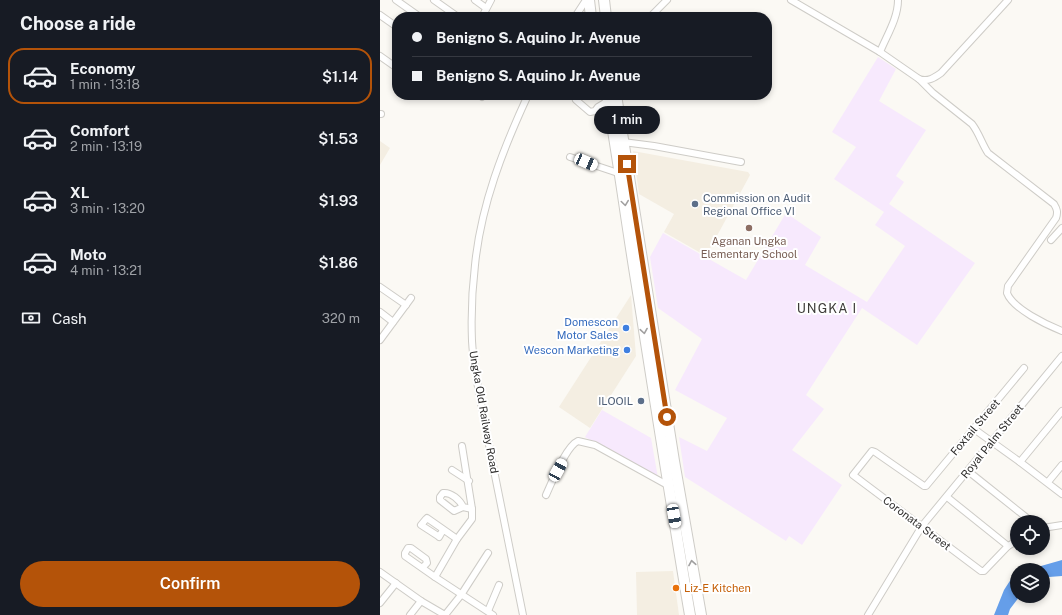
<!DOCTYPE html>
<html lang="en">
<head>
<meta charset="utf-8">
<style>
	:root { --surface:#171b24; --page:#20242c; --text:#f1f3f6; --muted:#9ea1a6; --line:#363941; --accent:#b45309 }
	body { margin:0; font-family:"Public Sans",sans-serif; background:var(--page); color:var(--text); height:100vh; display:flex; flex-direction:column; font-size:15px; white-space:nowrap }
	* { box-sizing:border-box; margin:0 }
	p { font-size:13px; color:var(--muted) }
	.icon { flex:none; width:22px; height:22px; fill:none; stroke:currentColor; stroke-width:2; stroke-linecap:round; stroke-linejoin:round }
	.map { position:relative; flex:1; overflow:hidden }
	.side { display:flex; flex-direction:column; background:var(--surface); width:380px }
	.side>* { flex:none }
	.top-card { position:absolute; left:12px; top:12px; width:380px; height:88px; border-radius:16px; box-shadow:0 2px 6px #0003; display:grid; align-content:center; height:88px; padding:0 20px; background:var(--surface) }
	.buttons { position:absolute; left:630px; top:515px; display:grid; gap:8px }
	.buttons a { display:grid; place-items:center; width:40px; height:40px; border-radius:50%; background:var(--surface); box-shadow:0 2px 6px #0003; font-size:20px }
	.end { position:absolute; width:18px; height:18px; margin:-9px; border:5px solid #b45309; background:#fff; box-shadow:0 0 0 2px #fff }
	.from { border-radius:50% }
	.bubble { position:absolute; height:28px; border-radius:14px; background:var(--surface); box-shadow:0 2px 6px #0003; font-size:13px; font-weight:600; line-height:28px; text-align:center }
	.car { position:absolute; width:12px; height:24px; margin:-12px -6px; border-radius:5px; box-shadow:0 0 3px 1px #0007; background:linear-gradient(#fff 24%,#345 0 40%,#fff 0 76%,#345 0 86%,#fff 0) }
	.top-card b { display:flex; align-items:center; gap:14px; height:38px; font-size:15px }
	.top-card b+b { border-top:1px solid var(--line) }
	.top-card i { width:10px; height:10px; background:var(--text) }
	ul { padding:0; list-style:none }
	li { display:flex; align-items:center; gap:12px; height:56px; margin:0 8px 6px; padding:0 12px; border:2px solid transparent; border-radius:16px }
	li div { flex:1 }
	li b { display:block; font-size:15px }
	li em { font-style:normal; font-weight:600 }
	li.active { border-color:var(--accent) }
	li>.icon { width:36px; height:36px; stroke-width:1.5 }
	h2 { padding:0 20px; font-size:18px; line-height:48px }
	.pay { display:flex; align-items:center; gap:10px; height:44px; padding:0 20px; font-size:15px }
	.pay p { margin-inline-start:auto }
	.cta { display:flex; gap:8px; margin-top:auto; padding:8px 20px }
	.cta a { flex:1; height:46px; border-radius:24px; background:var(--accent); color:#fff; font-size:16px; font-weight:600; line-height:46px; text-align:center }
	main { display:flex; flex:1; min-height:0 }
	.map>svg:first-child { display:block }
	.built { fill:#f4eee2 }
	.industrial { fill:#f7e9fd }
	.water { fill:#659ee9 }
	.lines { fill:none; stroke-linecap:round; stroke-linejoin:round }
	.street-casing { stroke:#ceccc7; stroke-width:8 }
	.primary-casing { stroke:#ceccc7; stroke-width:12 }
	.street { stroke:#fff; stroke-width:6 }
	.primary { stroke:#fff; stroke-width:10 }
	.oneway { stroke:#a1a0a0 }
	.route { stroke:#b45309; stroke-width:5 }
	.service-dot { fill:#5c6f8a; stroke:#fff; stroke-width:1.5 }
	.education-dot { fill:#8d6e63; stroke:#fff; stroke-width:1.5 }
	.shop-dot { fill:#3f7fe0; stroke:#fff; stroke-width:1.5 }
	.food-dot { fill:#e8710a; stroke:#fff; stroke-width:1.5 }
	.labels { text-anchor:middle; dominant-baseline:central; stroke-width:4; stroke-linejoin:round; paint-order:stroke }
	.service-label { font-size:11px; fill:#4e5e75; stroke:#fff; text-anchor:start }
	.education-label { font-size:11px; fill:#785e54; stroke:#fff }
	.shop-label { font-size:11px; fill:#366cbe; stroke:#fff; text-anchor:end }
	.street-label { font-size:11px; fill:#2e2d2c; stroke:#fff }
	.food-label { font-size:11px; fill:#c56008; stroke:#fff; text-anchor:start }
	.quarter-label { font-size:13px; letter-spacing:1px; fill:#3d3b38; stroke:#fff }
</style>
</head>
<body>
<main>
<section class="side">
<h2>Choose a ride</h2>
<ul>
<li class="active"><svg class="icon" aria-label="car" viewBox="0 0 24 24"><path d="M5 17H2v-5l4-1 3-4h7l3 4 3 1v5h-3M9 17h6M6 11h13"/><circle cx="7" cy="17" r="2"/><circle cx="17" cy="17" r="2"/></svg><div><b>Economy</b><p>1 min · 13:18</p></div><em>$1.14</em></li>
<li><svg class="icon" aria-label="car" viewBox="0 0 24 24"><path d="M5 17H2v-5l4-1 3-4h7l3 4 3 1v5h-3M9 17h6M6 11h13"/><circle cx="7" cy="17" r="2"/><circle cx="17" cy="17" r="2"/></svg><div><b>Comfort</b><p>2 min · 13:19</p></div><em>$1.53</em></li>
<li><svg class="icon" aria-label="car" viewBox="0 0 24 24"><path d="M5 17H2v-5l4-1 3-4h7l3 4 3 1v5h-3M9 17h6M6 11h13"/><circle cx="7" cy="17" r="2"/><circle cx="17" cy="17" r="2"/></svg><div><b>XL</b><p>3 min · 13:20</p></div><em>$1.93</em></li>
<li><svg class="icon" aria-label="car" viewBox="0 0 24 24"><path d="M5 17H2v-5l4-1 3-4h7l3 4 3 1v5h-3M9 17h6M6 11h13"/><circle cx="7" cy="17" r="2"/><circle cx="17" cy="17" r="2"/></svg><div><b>Moto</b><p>4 min · 13:21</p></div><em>$1.86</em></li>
</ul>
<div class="pay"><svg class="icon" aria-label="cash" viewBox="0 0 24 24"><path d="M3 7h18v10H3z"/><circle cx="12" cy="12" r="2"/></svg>Cash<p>320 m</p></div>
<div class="cta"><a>Confirm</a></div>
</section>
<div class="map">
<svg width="682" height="615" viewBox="0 0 682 615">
	<rect width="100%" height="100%" fill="#fbf9f4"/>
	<g class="built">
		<polygon points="0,141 10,148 0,165"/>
		<polygon points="253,151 368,172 370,175 326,256 284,232 294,214 259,194"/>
		<polygon points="251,295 256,356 210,428 179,407"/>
		<polygon points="293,571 299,615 257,615 256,572"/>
	</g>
	<g class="industrial">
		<polygon points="498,57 516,69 499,101 546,130 516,176 524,182 509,204 595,263 537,345 482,308 426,395 444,409 412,450 462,485 422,545 409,536 406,541 305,477 299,437 327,451 347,418 295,390 322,339 278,308 270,257 283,233 366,280 406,213 441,237 425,265 487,302 525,246 495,225 504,212 454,179 476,147 452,132"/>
		<polygon points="222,410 271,438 278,478 205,437"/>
	</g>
	<g class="water">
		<polygon points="682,560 682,576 669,577 663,581 663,570 647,570"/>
		<polygon points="635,573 637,573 637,596 640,596 630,609 628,615 614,615 624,590"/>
	</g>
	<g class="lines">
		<g class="street-casing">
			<g id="street">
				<polyline points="16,0 40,17"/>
				<polyline points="54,0 78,17"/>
				<polyline points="95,0 106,8"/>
				<path d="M411,0L500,52L539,79C548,82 554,78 561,73L628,0"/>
				<polyline points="0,15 17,27"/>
				<polyline points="102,17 111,0"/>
				<polyline points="195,17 206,0"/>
				<polyline points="270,17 287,0"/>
				<path d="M500,52C507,35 518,18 518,0"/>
				<polyline points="0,56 17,68"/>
				<path d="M539,79L553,93L592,124C599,133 602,144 608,153L674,204C677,209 678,212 676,218L628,286L627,293C633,309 667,325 682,331"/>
				<polyline points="102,97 104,95"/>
				<polyline points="196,100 210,112 215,111 218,107 228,101"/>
				<polyline points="0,114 1,114"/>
				<polyline points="243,142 274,146 361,162"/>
				<polyline points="190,157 241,174"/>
				<polyline points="671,240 682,228"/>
				<polyline points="0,287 26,305"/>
				<polyline points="0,312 13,322"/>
				<polyline points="0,340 31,298"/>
				<polyline points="594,429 640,462 682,494"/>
				<polyline points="640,462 682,411"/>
				<polyline points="72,470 89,481"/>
				<polyline points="588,471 652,522"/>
				<polyline points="668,482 682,465"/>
				<path d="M166,495C172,482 186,446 198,441L215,445L289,486"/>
				<polyline points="567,497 628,546"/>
				<path d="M83,507C80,500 71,492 63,493L60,497V500L74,511L83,507L92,509"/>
				<polyline points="663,528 682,525"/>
				<polyline points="63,530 59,537 58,536 41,525 46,519 47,518 77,539"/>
				<polyline points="637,541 628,546 604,571 601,571 473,475 492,451 495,452 544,486 546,486 644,368"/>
				<polyline points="42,568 47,563 46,559 31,548 28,548 25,553 25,556 55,577 113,615"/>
				<polyline points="0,572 41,601 65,615"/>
				<polyline points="55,577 77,539 92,519 92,509 82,446"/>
				<polyline points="0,603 16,583"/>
				<polyline points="108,611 119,585"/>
				<polyline points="30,615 41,601"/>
				<polyline points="65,615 81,595 108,553"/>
				<path d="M143,615C132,559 120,502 109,445C103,411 94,376 92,341C91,316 92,290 95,265C101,205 123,149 148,95"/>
				<polyline points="488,615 542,526 682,356"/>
			</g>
		</g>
		<g class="primary-casing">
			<g id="primary">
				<polyline points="209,0 211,17"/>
				<polyline points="224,0 226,17"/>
				<path d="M227,95C238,157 246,219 256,280C274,392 291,504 310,615"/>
				<polyline points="236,95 294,461 321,615"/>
			</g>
		</g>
		<use href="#street" class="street"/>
		<use href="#primary" class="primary"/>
	</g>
	<defs><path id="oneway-chevron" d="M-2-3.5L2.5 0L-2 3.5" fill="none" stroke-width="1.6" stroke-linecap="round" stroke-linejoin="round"/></defs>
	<g class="oneway">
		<use href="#oneway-chevron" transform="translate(245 203) rotate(82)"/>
		<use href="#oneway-chevron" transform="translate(264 331) rotate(81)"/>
		<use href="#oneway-chevron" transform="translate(312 563) rotate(-100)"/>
	</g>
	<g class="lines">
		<polyline class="route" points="247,164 287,417"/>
	</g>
	<g class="service-dot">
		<circle cx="315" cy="204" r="4"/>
		<circle cx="261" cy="401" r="4"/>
	</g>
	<circle class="education-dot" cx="369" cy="228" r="4"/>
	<g class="shop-dot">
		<circle cx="246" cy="328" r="4"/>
		<circle cx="247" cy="350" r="4"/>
	</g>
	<circle class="food-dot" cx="296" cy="588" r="4"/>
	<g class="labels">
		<g class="service-label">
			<text x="323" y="198">Commission on Audit<tspan x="323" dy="13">Regional Office VI</tspan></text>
			<text x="253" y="401" text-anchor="end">ILOOIL</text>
		</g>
		<g class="education-label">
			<text x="369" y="241">Aganan Ungka<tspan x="369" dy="13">Elementary School</tspan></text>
		</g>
		<g class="shop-label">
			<text x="238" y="322">Domescon<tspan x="238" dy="13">Motor Sales</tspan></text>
			<text x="239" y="350">Wescon Marketing</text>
		</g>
		<g class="street-label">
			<text transform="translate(104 412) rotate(80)">Ungka Old Railway Road</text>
			<text transform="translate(595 427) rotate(-50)">Foxtail Street</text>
			<text transform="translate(612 441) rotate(-51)">Royal Palm Street</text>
			<text transform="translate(537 523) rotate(37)">Coronata Street</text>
		</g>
		<g class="food-label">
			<text x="304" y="588">Liz-E Kitchen</text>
		</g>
		<g class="quarter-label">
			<text x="447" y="308">UNGKA I</text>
		</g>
	</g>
</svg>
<div class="buttons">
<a><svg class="icon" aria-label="locate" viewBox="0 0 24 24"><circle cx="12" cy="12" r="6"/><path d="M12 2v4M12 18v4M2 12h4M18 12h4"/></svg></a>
<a><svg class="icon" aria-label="layers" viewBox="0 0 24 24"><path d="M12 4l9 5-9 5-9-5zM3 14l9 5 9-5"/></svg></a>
</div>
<i class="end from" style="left:287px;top:417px"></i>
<i class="end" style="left:247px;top:164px"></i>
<div class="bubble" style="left:214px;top:106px;width:66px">1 min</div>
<i class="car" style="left:206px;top:162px;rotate:113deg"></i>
<i class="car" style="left:178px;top:470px;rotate:29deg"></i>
<i class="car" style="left:294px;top:516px;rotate:170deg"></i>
<div class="top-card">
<b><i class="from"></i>Benigno S. Aquino Jr. Avenue</b>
<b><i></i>Benigno S. Aquino Jr. Avenue</b>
</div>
</div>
</main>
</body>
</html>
